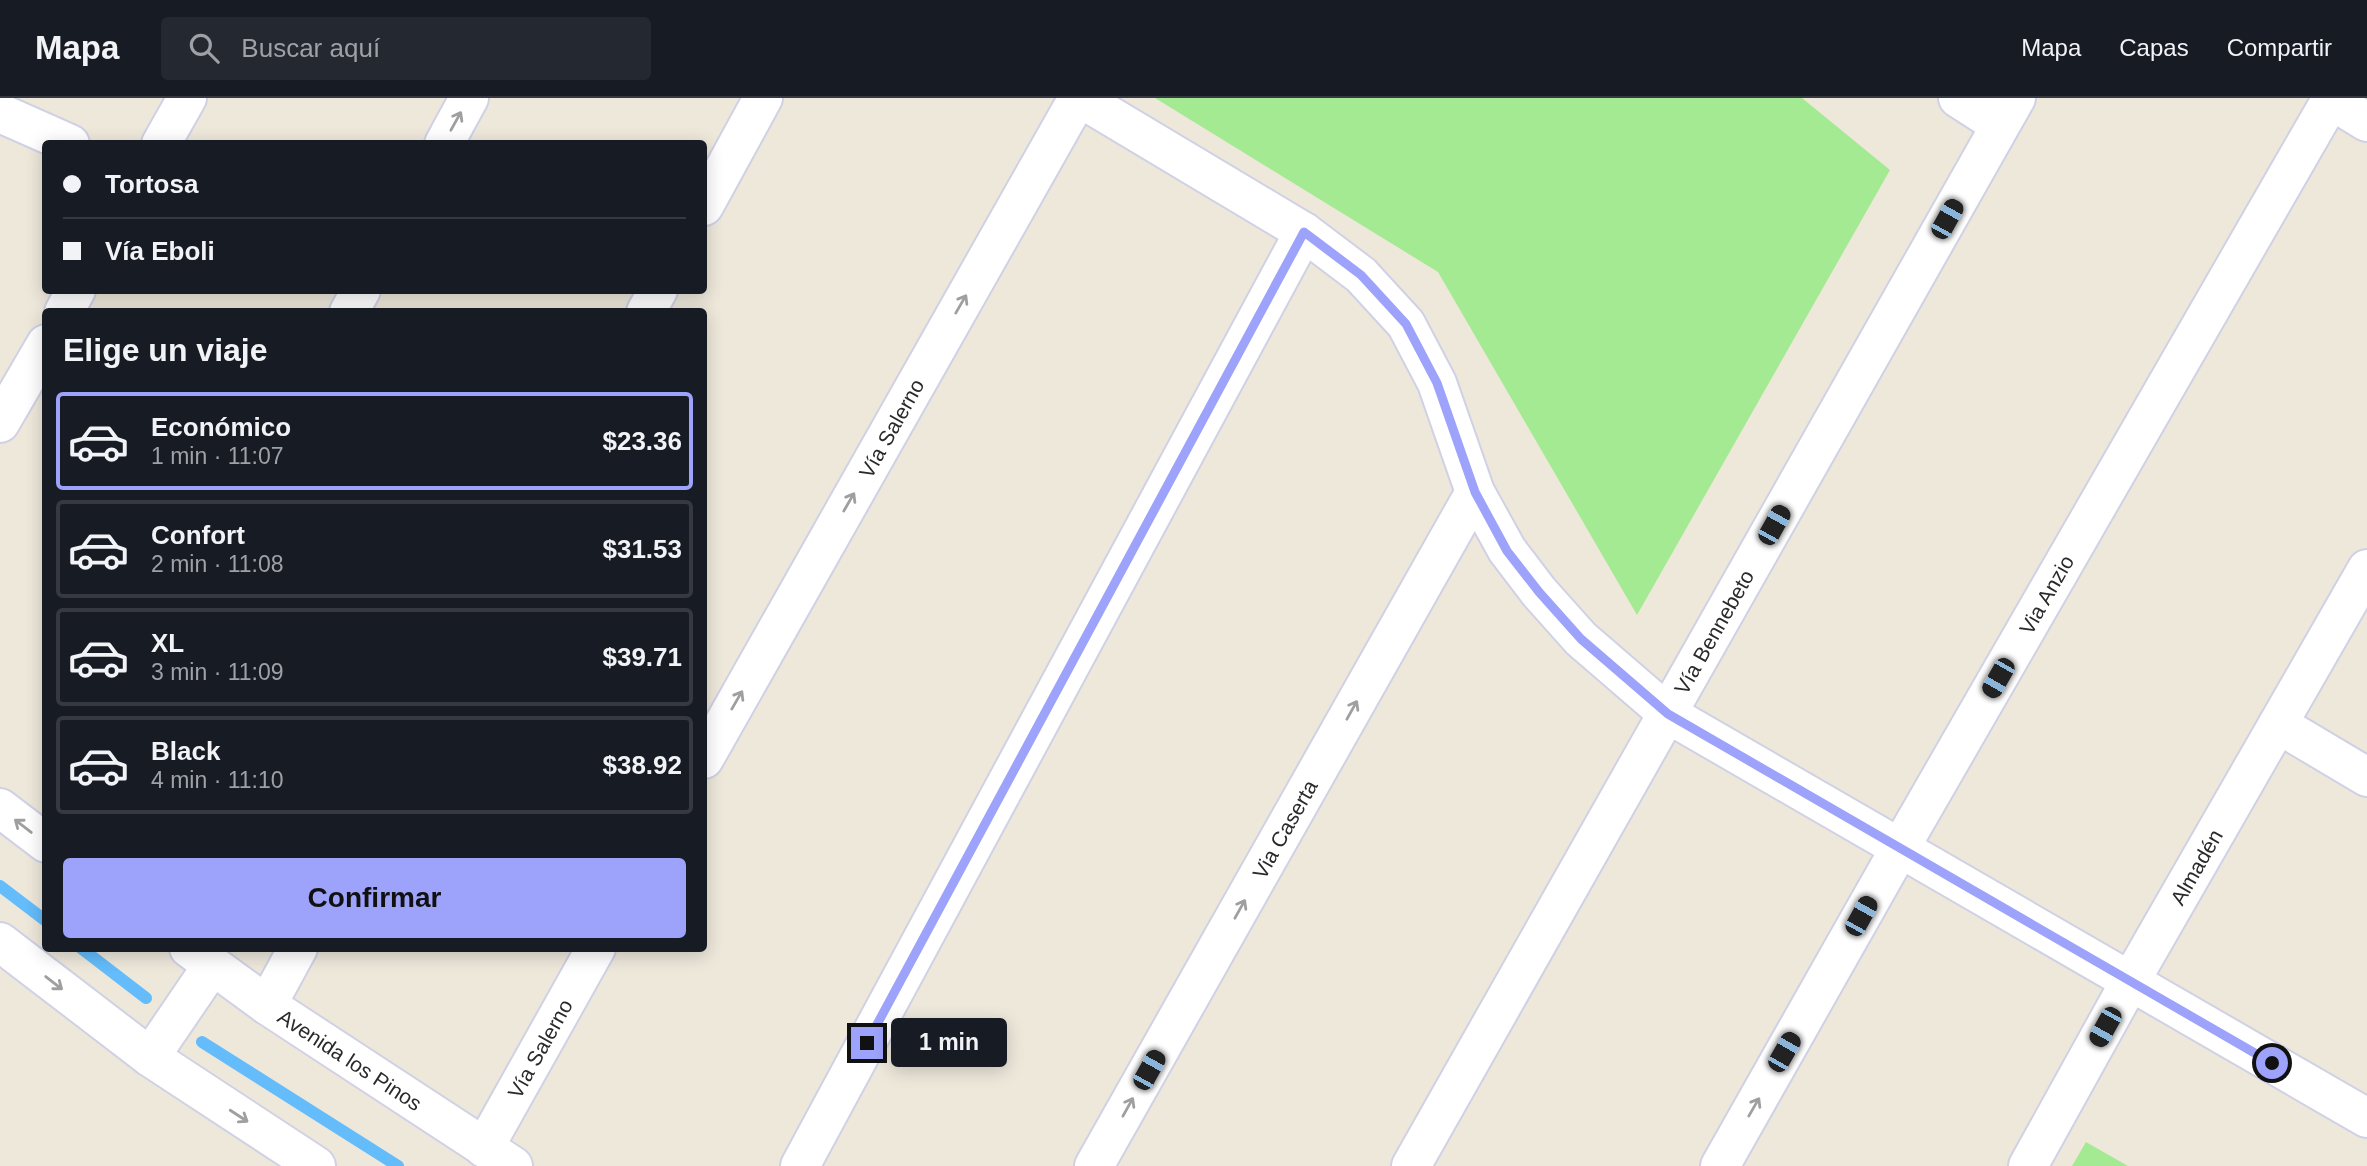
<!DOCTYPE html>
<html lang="es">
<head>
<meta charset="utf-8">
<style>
	:root { --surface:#171b24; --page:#242831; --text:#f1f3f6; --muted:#9ea1a6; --line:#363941; --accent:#9da2fa }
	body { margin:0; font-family:Helvetica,sans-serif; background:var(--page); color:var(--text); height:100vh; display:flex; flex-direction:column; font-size:26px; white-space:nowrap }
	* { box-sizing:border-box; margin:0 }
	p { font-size:23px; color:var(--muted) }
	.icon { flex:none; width:38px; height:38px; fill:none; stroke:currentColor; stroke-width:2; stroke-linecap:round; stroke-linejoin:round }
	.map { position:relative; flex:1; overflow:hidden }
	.panel { position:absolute; left:42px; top:210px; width:665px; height:644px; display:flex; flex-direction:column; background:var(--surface); border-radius:7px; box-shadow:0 4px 18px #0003 }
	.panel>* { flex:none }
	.top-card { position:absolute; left:42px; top:42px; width:665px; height:154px; border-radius:7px; box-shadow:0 4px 18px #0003; display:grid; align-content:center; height:154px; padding:0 21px; background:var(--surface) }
	.end { position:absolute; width:32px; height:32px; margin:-16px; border:9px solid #9da2fa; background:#111; box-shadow:0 0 0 4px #111 }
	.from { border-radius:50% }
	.bubble { position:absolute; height:49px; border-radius:7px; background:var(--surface); box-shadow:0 4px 18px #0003; font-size:23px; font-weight:600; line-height:49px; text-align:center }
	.car { position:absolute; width:21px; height:42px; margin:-21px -10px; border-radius:9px; box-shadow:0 0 5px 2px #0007; background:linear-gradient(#222 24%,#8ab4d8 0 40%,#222 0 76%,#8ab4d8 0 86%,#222 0) }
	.top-card b { display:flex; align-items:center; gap:24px; height:66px; font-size:26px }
	.top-card b+b { border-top:2px solid var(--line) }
	.top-card i { width:18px; height:18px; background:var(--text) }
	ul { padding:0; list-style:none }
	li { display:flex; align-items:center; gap:21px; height:98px; margin:0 14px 10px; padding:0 7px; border:4px solid var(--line); border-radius:7px }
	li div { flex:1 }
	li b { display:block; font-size:26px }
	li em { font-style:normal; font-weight:600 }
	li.selected { border-color:var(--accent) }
	li>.icon { width:63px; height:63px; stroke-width:1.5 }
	h2 { padding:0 21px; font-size:32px; line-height:84px }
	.action { display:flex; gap:14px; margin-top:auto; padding:14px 21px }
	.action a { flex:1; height:80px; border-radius:7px; background:var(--accent); color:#111; font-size:28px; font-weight:600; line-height:80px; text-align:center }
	header { display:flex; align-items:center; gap:42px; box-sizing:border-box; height:98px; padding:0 35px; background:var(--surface); border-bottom:2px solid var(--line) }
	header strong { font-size:33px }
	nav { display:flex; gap:38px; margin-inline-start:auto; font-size:24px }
	.search { width:490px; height:63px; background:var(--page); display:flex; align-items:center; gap:18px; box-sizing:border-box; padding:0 24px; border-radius:7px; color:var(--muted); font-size:26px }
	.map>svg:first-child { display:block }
	.green { fill:#a3ea92 }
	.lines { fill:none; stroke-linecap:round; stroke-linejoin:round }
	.stream { stroke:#64bcfa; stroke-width:12 }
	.minor-casing { stroke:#d0d1e5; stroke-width:42 }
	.minor { stroke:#fff; stroke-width:38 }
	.oneway { stroke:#9f9f9f }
	.route { stroke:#9da2fa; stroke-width:9 }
	.labels { text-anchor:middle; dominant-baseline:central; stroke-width:5; stroke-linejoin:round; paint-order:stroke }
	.street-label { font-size:21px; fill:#2a2a2a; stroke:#fff }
</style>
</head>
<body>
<header>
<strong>Mapa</strong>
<div class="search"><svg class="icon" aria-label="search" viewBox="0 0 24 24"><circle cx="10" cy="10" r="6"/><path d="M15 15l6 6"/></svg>Buscar aquí</div>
<nav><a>Mapa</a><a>Capas</a><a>Compartir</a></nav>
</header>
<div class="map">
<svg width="2367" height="1068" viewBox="0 0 2367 1068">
	<rect width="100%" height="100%" fill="#eee8db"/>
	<g class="green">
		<polygon points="1155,0 1802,0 1890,72 1637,517 1438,174"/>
		<polygon points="2086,1044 2128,1068 2072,1068"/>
	</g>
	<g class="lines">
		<g class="stream">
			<polyline points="0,788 46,823"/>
			<polyline points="81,850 146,900"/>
			<polyline points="202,944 398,1068"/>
		</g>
		<g class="minor-casing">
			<g id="minor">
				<polyline points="1080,0 1304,134 1361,177 1406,226 1437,285 1475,394 1507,452 1539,494 1581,541 1668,616 2367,1020"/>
				<polyline points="1958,0 2000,27"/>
				<polyline points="2331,2 2367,24"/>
				<polyline points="0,15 70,46"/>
				<polyline points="161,46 187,0"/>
				<polyline points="444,46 469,0"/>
				<polyline points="704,108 763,0"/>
				<polyline points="64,214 76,192"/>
				<polyline points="349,214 361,192"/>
				<polyline points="646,214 658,192"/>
				<polyline points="0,325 46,246"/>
				<polyline points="2278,626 2367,679"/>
				<path id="s1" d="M704,661L1078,0"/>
				<polyline points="0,710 46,745"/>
				<polyline points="0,844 150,959 316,1068"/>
				<path id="s2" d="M189,850L267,907L513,1068"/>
				<polyline points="267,907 298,850"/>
				<polyline points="150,959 212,868"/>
				<path id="s3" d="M484,1050L596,850"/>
				<polyline points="800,1068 1304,134"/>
				<path id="s4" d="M1094,1068L1475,394"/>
				<path id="s5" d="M1411,1068L2016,0"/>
				<path id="s6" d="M1720,1068L1900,750L2332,0"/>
				<path id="s7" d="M2028,1068L2131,882L2367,471"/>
			</g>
		</g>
		<use href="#minor" class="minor"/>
	</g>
	<defs><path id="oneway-shaft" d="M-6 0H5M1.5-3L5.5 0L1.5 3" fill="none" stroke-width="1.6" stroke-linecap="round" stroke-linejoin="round" transform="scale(1.75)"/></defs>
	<g class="oneway">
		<use href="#oneway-shaft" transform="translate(456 23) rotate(-61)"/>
		<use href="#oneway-shaft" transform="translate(961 206) rotate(-60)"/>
		<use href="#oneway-shaft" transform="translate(849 404) rotate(-60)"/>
		<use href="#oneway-shaft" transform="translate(737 602) rotate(-60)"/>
		<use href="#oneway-shaft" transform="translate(1352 612) rotate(-61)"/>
		<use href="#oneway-shaft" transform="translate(23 728) rotate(-142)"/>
		<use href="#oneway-shaft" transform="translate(1240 811) rotate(-61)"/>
		<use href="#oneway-shaft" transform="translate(54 885) rotate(38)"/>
		<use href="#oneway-shaft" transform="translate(1128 1009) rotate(-61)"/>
		<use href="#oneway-shaft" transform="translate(1754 1009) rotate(-60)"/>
		<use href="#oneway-shaft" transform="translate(239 1018) rotate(33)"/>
	</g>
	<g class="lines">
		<polyline class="route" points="867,945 1304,134 1361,177 1406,226 1437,285 1475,394 1507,453 1539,494 1581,541 1668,616 2272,965"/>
	</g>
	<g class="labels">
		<g class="street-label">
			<text stroke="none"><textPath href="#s1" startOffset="380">Vía Salerno</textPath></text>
			<text stroke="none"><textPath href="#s6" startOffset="658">Via Anzio</textPath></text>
			<text stroke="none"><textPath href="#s5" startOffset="614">Vía Bennebeto</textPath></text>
			<text stroke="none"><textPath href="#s4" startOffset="387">Via Caserta</textPath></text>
			<text stroke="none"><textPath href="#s7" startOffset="343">Almadén</textPath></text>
			<text stroke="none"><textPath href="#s3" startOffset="114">Vía Salerno</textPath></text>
			<text stroke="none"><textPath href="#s2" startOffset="196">Avenida los Pinos</textPath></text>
		</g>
	</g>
</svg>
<i class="end from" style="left:2272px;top:965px"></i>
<i class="end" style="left:867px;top:945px"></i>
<div class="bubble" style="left:891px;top:920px;width:116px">1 min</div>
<i class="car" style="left:1947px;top:121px;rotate:29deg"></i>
<i class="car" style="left:1774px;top:427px;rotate:29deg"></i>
<i class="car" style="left:1998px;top:580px;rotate:210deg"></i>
<i class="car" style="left:1861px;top:818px;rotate:29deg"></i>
<i class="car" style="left:2105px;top:929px;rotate:209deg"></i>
<i class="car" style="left:1784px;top:954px;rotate:30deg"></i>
<i class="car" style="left:1149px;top:972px;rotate:29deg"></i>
<div class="top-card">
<b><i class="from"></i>Tortosa</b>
<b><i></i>Vía Eboli</b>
</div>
<section class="panel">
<h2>Elige un viaje</h2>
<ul>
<li class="selected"><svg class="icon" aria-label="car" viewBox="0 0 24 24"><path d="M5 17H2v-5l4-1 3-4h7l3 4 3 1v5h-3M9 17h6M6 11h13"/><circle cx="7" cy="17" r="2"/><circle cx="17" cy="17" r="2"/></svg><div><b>Económico</b><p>1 min · 11:07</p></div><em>$23.36</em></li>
<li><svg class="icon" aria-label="car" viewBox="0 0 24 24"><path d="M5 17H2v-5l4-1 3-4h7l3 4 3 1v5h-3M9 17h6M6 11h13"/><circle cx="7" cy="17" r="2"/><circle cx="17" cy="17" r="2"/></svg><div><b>Confort</b><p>2 min · 11:08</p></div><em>$31.53</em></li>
<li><svg class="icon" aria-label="car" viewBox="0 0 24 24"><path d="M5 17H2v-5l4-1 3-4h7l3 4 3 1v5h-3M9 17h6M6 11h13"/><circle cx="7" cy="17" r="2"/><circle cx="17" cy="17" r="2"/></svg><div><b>XL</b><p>3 min · 11:09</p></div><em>$39.71</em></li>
<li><svg class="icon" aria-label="car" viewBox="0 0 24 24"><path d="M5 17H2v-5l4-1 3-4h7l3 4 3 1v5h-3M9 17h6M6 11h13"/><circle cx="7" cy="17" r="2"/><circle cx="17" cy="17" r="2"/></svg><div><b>Black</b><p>4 min · 11:10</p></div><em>$38.92</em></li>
</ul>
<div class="action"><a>Confirmar</a></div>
</section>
</div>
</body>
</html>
